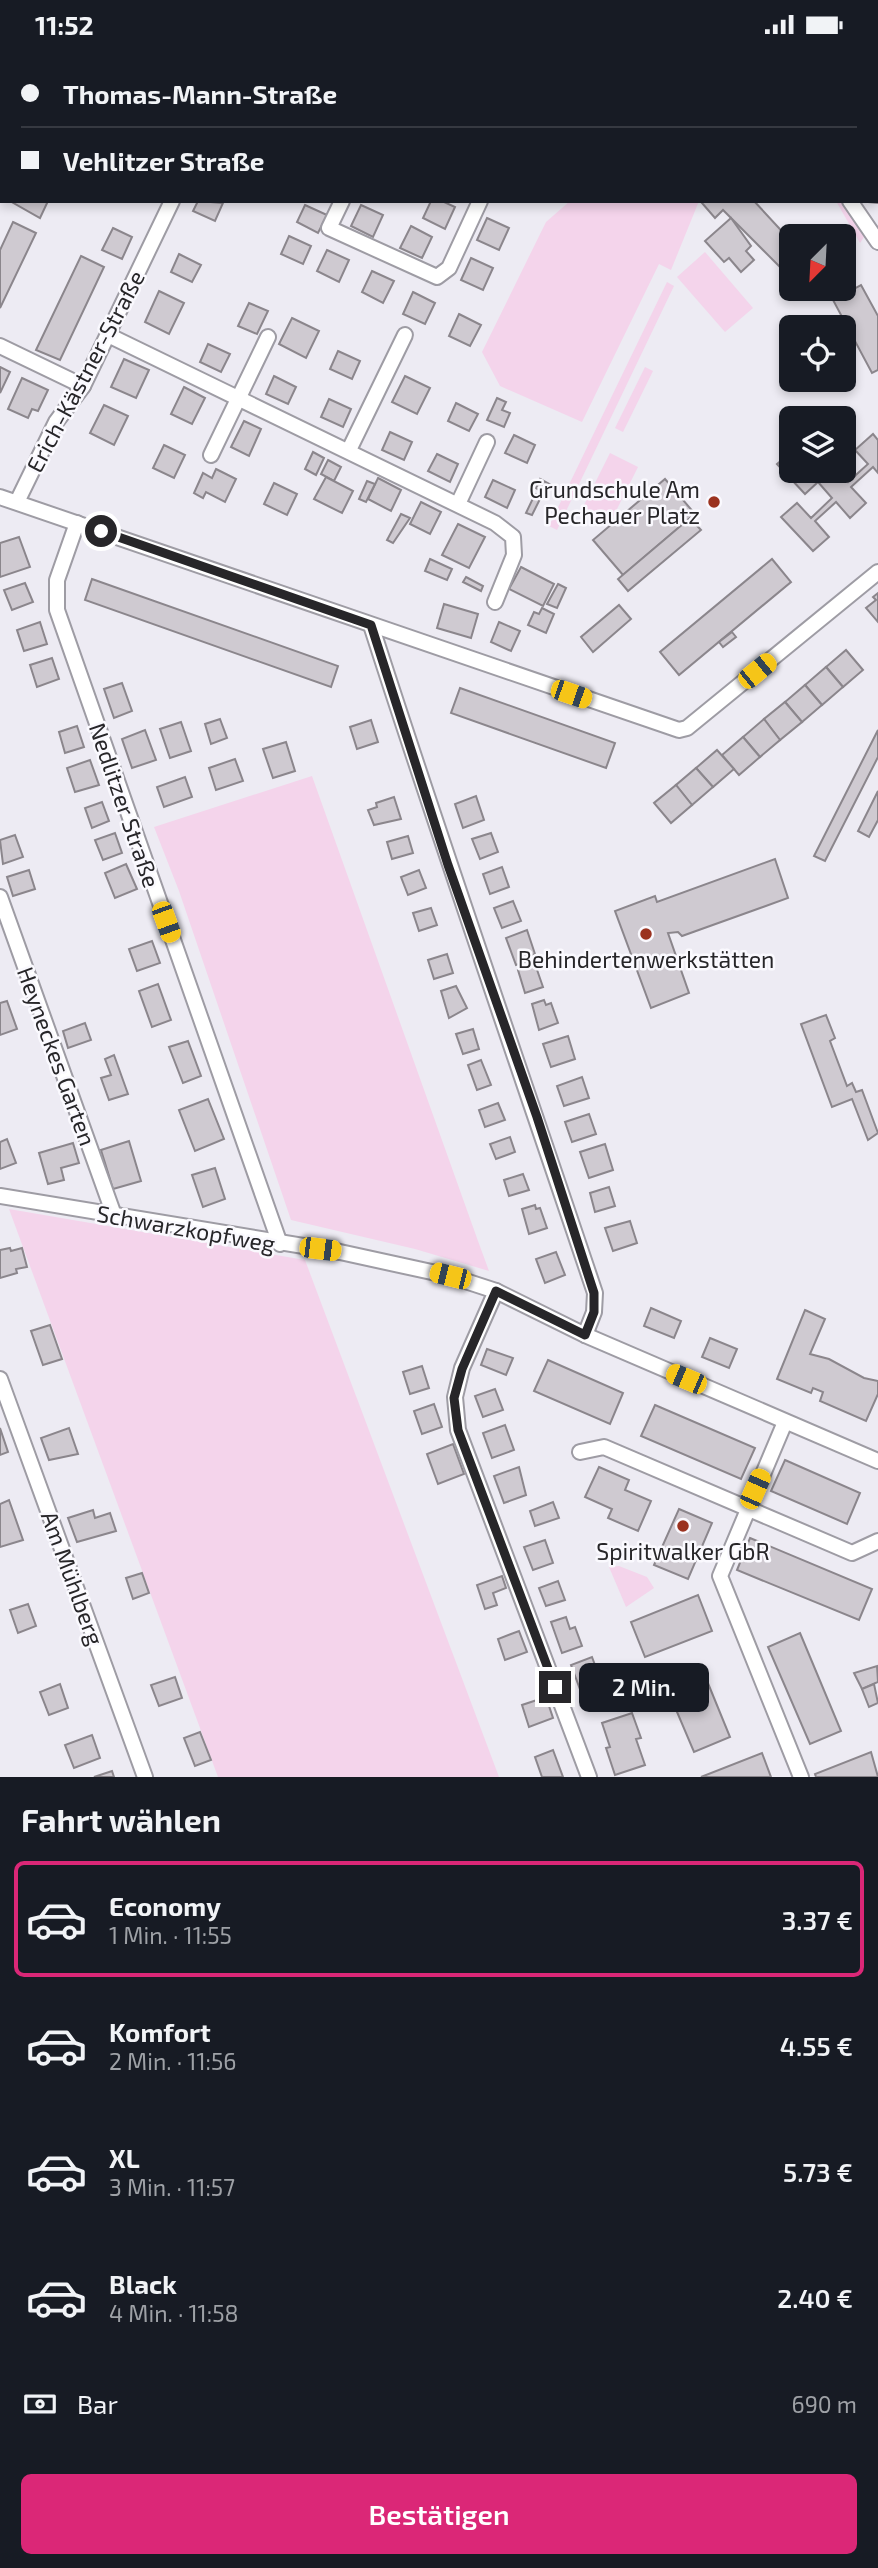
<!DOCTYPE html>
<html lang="de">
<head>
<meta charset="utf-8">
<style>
	:root { --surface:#171b24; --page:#242831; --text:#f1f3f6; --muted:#9ea1a6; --line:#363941; --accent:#db2777 }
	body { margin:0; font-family:"Exo 2",sans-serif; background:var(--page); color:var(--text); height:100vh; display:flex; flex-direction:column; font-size:26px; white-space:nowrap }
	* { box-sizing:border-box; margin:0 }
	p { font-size:23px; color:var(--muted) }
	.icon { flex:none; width:38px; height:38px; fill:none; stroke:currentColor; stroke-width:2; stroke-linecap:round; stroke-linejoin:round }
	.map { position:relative; height:1728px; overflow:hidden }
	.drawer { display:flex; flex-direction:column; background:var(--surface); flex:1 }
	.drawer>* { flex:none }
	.banner { position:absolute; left:0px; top:0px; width:878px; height:154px; box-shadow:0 4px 10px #0003; display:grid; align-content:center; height:154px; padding:0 21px; background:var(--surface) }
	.needle { width:46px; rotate:204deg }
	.fabs { position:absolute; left:779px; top:175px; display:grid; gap:14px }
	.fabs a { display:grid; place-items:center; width:77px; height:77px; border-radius:10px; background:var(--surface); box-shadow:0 4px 10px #0003; font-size:35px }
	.end { position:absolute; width:32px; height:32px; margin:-16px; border:9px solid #272629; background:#fff; box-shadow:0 0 0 4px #fff }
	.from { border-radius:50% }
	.bubble { position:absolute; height:49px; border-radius:10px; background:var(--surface); box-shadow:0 4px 10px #0003; font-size:23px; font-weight:600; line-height:49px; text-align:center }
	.car { position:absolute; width:21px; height:42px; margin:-21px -10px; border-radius:9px; box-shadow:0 0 5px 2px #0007; background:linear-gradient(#f5c518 24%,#345 0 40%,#f5c518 0 76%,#345 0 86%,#f5c518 0) }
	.banner b { display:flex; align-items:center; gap:24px; height:66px; font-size:26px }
	.banner b+b { border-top:2px solid var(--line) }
	.banner i { width:18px; height:18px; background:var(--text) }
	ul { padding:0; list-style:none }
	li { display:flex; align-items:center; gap:21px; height:116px; margin:0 14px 10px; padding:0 7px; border:4px solid transparent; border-radius:10px }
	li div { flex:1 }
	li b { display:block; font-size:26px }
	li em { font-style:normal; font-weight:600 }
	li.active { border-color:var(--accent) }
	li>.icon { width:63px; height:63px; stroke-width:1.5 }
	h2 { padding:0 21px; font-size:32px; line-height:84px }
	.pay { display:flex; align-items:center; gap:18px; height:77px; padding:0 21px; font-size:26px }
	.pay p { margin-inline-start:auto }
	.cta { display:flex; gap:14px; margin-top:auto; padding:14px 21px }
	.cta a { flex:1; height:80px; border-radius:10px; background:var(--accent); color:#fff; font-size:28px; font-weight:600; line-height:80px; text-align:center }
	.status { display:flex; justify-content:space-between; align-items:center; height:49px; padding:0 35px; background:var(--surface); direction:ltr }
	.status svg { height:19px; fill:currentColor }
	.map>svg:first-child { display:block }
	.green { fill:#f4d4eb }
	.building { fill:#cfcad1; stroke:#8b868c; stroke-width:2 }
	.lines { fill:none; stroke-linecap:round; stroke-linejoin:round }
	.minor-casing { stroke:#9e9ca4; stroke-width:18 }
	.minor { stroke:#fff; stroke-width:14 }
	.route { stroke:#272629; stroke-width:9 }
	.poi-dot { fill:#9b321f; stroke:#faf9fe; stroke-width:2.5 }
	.labels { text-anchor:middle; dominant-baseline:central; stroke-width:5; stroke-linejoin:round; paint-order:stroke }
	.street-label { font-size:23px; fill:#272629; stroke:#faf9fe }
	.poi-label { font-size:23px; fill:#272629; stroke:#faf9fe }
</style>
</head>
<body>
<div class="status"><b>11:52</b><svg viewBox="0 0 49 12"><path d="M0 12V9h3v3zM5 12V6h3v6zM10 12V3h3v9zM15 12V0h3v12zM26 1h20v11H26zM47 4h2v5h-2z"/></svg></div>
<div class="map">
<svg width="878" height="1728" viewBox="0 0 878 1728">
	<rect width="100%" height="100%" fill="#edebf3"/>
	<g class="green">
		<polygon points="570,152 699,152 671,221 659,215 582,373 500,337 482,303 546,173"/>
		<polygon points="836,152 842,152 864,188 860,194"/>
		<polygon points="705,203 753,259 725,283 677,228"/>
		<polygon points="667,233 674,237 557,481 549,477"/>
		<polygon points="645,318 653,322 623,383 615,379"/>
		<polygon points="610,404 638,418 611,472 583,458"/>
		<polygon points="312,727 478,1192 489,1222 415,1200 291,1171 179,842 154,778"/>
		<polygon points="9,1160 305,1211 499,1728 218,1728"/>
		<polygon points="619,1517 647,1528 654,1539 626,1558 609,1518"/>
	</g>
	<g class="building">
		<polygon points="877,121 878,121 878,154 868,153 877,152"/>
		<polygon points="10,152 48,152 40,169"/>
		<polygon points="198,152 223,154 215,172 193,162"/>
		<polygon points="431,152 442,152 455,158 445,180 423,169"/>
		<polygon points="704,152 754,152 790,191 783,197 791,206 791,229 723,161 715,169 702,154"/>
		<polygon points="305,156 327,166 318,184 297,173"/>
		<polygon points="361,156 383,166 373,188 351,177"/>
		<polygon points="487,169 509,179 499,201 477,191"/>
		<polygon points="731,169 751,197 746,202 754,211 741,223 729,209 724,213 705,192"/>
		<polygon points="13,173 36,184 0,259 0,201"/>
		<polygon points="411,177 432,188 422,209 400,199"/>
		<polygon points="113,179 132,188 122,210 102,201"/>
		<polygon points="289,187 311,197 303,215 281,205"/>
		<polygon points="327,201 349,211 339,233 317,222"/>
		<polygon points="179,205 201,216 192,233 171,223"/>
		<polygon points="81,207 104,218 60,311 36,301"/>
		<polygon points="471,209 493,219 483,241 461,231"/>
		<polygon points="372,222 394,232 383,254 362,243"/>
		<polygon points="861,236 878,267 878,321 872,324 833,251"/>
		<polygon points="159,242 184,254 169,285 145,273"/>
		<polygon points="413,243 435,254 425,275 403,265"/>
		<polygon points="249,254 268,262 257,285 238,277"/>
		<polygon points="459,265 481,276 470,297 449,287"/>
		<polygon points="292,269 319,282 306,309 279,295"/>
		<polygon points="208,295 230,305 221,323 200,313"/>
		<polygon points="338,302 360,312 352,330 330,320"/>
		<polygon points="124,310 149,321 136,349 111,338"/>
		<polygon points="0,318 10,323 0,344"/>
		<polygon points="274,327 296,338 288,355 266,345"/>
		<polygon points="405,327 430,339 417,365 392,353"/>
		<polygon points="22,329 48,341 38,362 32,360 28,369 8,360"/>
		<polygon points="184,338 205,349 192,375 171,365"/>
		<polygon points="497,349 506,353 502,361 510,364 504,378 487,371"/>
		<polygon points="329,350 351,360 343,378 321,368"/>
		<polygon points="456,354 478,365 469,382 448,372"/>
		<polygon points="104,356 128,367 114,396 90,384"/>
		<polygon points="244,372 261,380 249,407 231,398"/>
		<polygon points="390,383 412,393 404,411 382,401"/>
		<polygon points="873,385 878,391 878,424 873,418 851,438 866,454 850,469 836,453 815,472 829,488 813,502 781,468 797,454 811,469 832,449 818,433 805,445 777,415 791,403 791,422 837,422 848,433 868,415 855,401"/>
		<polygon points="514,386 535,396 527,414 505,404"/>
		<polygon points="164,396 185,406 174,429 153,419"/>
		<polygon points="313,403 324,409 316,426 305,420"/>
		<polygon points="437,405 458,415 450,433 428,422"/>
		<polygon points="328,411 341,418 334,432 321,425"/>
		<polygon points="216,420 236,430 225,453 206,443 203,449 194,444 203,424 212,429"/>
		<polygon points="326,428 353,442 342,464 314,450"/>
		<polygon points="378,429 401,441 391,462 368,450"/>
		<polygon points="540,430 551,436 546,445 536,439"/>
		<polygon points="665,430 695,465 623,526 593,491"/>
		<polygon points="493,431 515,441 507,459 485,448"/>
		<polygon points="367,432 375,435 366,453 359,450"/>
		<polygon points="274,434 297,445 287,466 264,455"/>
		<polygon points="535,445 541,448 532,466 526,464"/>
		<polygon points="421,453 441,463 430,485 410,475"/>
		<polygon points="401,465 410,469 393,494 387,491"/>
		<polygon points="690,469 701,481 628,542 618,530"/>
		<polygon points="458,475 485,488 469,519 442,506"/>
		<polygon points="19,488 30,518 0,528 0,494"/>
		<polygon points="430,510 452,520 447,531 425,522"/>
		<polygon points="772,510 791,533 679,626 660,603"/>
		<polygon points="521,518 554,535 543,557 509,540"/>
		<polygon points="466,528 483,537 481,542 463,533"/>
		<polygon points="92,530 338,617 331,638 85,551"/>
		<polygon points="25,534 33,553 12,561 4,541"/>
		<polygon points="558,535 566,539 557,559 547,555"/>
		<polygon points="878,544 878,573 866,559 876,551 873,548"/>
		<polygon points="444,555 478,565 471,589 437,579"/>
		<polygon points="619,556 631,570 593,603 581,588"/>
		<polygon points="542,559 554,565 546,584 528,576 534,563 539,565"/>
		<polygon points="40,573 47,595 24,602 17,581"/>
		<polygon points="499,573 520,582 511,602 491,593"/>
		<polygon points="732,583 736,588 723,598 719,593"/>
		<polygon points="846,601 863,621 843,638 826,618"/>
		<polygon points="52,609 59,630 37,638 30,616"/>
		<polygon points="826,618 843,638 822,656 805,636"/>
		<polygon points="122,634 132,662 114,669 104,640"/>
		<polygon points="805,636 822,656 802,673 785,653"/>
		<polygon points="460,639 615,694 606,719 451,664"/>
		<polygon points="785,653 802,673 780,691 764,670"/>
		<polygon points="220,670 227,689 211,695 205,675"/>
		<polygon points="764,670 780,691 760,708 743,688"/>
		<polygon points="371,671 378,693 357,700 350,678"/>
		<polygon points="181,673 191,702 170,709 160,680"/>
		<polygon points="77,677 84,698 65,704 59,683"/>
		<polygon points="145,681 156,711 132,719 122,690"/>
		<polygon points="878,681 878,708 825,812 814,807"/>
		<polygon points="743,688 760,708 739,726 722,706"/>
		<polygon points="286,693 295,722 273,729 263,700"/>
		<polygon points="717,701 734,720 713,738 696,719"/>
		<polygon points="235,710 243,732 216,741 209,719"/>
		<polygon points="90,711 99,736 75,743 67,719"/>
		<polygon points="696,719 713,738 692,756 676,736"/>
		<polygon points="185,728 192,748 164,758 157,738"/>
		<polygon points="676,736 692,756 671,774 654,754"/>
		<polygon points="878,742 878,771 869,788 858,782"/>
		<polygon points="476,747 484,771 463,779 455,755"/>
		<polygon points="394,748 401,770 374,776 368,761 377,758 376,754"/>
		<polygon points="102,753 109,772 92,779 85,759"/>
		<polygon points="115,784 122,804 103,811 95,791"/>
		<polygon points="491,784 498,803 480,810 472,790"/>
		<polygon points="15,786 23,808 3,815 0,791"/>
		<polygon points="408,787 413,804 392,810 387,793"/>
		<polygon points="775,810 788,849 682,887 678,883 668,884 689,944 651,959 615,862 655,847 657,853"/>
		<polygon points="126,815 137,840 115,849 105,824"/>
		<polygon points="502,818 509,838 490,845 483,825"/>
		<polygon points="29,821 35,840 13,847 7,828"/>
		<polygon points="419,821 426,839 408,846 401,828"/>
		<polygon points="513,852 521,872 502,879 494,859"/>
		<polygon points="431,859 437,876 419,882 413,864"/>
		<polygon points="527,881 535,905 529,907 530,911 516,916 506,889"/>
		<polygon points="152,892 160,914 137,922 129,900"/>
		<polygon points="447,905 453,924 434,930 428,911"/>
		<polygon points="535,915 543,938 525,944 518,921"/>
		<polygon points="158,935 171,971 152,978 139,942"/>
		<polygon points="456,937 467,959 449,969 441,942"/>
		<polygon points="544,951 546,956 551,954 558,974 539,981 532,955"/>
		<polygon points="7,952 17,980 0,986 0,954"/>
		<polygon points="826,966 835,989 830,992 847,1037 852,1034 856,1043 862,1041 878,1084 868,1091 852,1050 832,1058 801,975"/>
		<polygon points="85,974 91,991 68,999 63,982"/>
		<polygon points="473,980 479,1000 463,1005 456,985"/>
		<polygon points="568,987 575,1010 551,1018 543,995"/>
		<polygon points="188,992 201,1027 183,1034 169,998"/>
		<polygon points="114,1006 128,1045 109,1051 101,1029 111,1026 105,1010"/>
		<polygon points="481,1011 491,1036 477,1041 468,1016"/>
		<polygon points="582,1028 589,1049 564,1057 557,1037"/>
		<polygon points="208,1050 224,1090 195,1102 179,1061"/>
		<polygon points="498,1054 505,1071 485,1078 479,1061"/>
		<polygon points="589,1065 596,1085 572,1093 565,1073"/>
		<polygon points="510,1088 515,1103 496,1110 490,1095"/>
		<polygon points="7,1090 16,1114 0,1120 0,1093"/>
		<polygon points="129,1092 141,1132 113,1140 101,1101"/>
		<polygon points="73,1094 79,1114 61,1119 64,1131 48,1135 39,1104"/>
		<polygon points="605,1095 613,1121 589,1129 580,1103"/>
		<polygon points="215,1119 225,1150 203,1158 192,1126"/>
		<polygon points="523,1125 529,1141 509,1147 504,1131"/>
		<polygon points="609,1138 615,1157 595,1163 590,1144"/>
		<polygon points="535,1156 536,1160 540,1159 547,1179 529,1185 522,1160"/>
		<polygon points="630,1172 637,1194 613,1202 605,1179"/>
		<polygon points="10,1199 11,1202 22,1199 27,1218 16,1220 17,1224 0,1229 0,1201"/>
		<polygon points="556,1203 565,1226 545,1234 536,1210"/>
		<polygon points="651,1259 681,1272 674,1289 644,1277"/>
		<polygon points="805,1261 825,1270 810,1305 829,1310 864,1329 878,1332 878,1345 866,1372 820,1352 823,1343 813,1339 811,1344 777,1330"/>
		<polygon points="50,1276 62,1310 43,1316 31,1282"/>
		<polygon points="710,1289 737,1300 729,1319 702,1308"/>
		<polygon points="487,1300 513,1309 506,1326 481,1316"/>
		<polygon points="548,1311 623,1344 610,1375 534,1342"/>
		<polygon points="422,1317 429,1339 410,1345 403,1323"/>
		<polygon points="495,1340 503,1361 483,1368 475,1347"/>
		<polygon points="434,1355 442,1378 422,1385 414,1362"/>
		<polygon points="655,1356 755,1399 741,1430 641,1387"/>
		<polygon points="505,1376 514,1401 492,1409 483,1384"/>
		<polygon points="0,1379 8,1403 0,1406"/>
		<polygon points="69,1379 78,1405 49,1411 41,1389"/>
		<polygon points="453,1395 464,1425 438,1435 427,1405"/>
		<polygon points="785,1411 860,1444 847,1475 771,1442"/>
		<polygon points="519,1418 526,1446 504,1454 494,1427"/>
		<polygon points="599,1418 629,1431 625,1441 651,1452 638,1482 608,1469 612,1460 585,1448"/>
		<polygon points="9,1451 23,1491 0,1498 0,1455"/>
		<polygon points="553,1453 559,1469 535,1477 530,1462"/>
		<polygon points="679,1460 712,1474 688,1530 654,1516"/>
		<polygon points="93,1461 95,1469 110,1464 116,1482 77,1493 68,1469"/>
		<polygon points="750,1489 872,1540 859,1571 737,1521"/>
		<polygon points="545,1491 553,1514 533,1521 524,1498"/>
		<polygon points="142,1524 149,1544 133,1550 126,1529"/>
		<polygon points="502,1527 506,1539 493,1544 497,1556 485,1560 477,1536"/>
		<polygon points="558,1532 565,1551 546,1557 539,1539"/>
		<polygon points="698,1546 712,1582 645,1608 631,1573"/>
		<polygon points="28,1555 36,1577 18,1584 10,1561"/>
		<polygon points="566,1568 570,1580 575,1578 582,1597 562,1604 551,1573"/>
		<polygon points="519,1582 527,1603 505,1611 498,1590"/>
		<polygon points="800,1584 841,1682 810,1695 768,1598"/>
		<polygon points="592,1608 602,1635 581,1643 571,1616"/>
		<polygon points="877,1617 878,1633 862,1640 854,1624"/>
		<polygon points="703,1622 730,1688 694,1703 666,1637"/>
		<polygon points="175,1628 182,1649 159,1657 151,1636"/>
		<polygon points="60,1635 68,1659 49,1666 40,1643"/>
		<polygon points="874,1635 878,1654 869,1658 862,1640"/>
		<polygon points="546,1648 553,1669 529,1678 522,1656"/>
		<polygon points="632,1664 641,1689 636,1690 645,1716 615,1726 606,1699 610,1698 602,1674"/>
		<polygon points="200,1683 211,1711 195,1717 184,1689"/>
		<polygon points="92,1686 100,1709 74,1719 65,1696"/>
		<polygon points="553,1701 563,1728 542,1728 535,1708"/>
		<polygon points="871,1703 878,1728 816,1728 815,1725"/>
		<polygon points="762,1704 771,1728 701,1728"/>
		<polygon points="112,1722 114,1728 94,1728"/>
	</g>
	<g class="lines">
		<g class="minor-casing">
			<g id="minor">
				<polyline points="758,0 759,2"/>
				<polyline points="70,2 71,0"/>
				<polyline points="245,2 246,0"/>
				<polyline points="416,2 417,0"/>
				<polyline points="595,2 595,0"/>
				<polyline points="877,99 878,99"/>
				<polyline points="0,127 2,125"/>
				<polyline points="342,152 329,179 437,228 449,219 480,152"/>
				<polyline points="850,152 878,193"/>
				<polyline points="108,286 495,474 513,488 514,506 495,553"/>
				<polyline points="0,297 83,337"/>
				<polyline points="349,401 405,286"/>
				<polyline points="211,406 268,288"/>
				<polyline points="0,448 679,681 687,679 878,523"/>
				<polyline points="17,453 56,373 83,337 172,152"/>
				<polyline points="458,455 487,393"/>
				<polyline points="77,474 57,531 57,561 280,1195"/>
				<path d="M371,576C443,800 520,1021 595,1244L594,1263L585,1286"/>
				<polyline points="0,848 114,1166"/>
				<polyline points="0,1147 340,1203 450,1227 496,1242 585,1286 878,1412"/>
				<polyline points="496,1242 462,1319 455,1348 458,1381 589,1728"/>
				<polyline points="0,1330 145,1728"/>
				<polyline points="785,1373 720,1527 801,1728"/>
				<polyline points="580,1403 604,1398 852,1504 878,1492"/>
			</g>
		</g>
		<use href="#minor" class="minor"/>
	</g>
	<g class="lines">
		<polyline class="route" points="101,482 371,576 448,816 537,1068 594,1244 594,1263 585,1286 496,1242 462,1320 454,1349 458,1381 555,1638"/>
	</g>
	<g class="poi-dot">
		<circle cx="714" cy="453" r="7"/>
		<circle cx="646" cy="885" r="7"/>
		<circle cx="683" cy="1477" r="7"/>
	</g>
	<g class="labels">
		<g class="street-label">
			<text transform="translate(85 322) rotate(-62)">Erich-Kästner-Straße</text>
			<text transform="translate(125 756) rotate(71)">Nedlitzer Straße</text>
			<text transform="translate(57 1007) rotate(70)">Heyneckes Garten</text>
			<text transform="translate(186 1179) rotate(10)">Schwarzkopfweg</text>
			<text transform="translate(73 1529) rotate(70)">Am Mühlberg</text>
		</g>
		<g class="poi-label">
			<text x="700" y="440" text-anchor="end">Grundschule Am<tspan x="700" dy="26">Pechauer Platz</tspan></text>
			<text x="646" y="910">Behindertenwerkstätten</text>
			<text x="683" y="1502">Spiritwalker GbR</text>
		</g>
	</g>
</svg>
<div class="fabs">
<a><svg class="needle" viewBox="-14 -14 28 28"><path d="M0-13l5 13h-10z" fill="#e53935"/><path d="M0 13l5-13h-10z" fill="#9ea1a6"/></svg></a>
<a><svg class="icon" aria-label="locate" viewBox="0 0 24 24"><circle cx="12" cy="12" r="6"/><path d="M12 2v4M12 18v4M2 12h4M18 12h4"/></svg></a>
<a><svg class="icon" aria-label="layers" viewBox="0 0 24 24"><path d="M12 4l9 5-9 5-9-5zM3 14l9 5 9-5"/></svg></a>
</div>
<i class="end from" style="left:101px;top:482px"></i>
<i class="end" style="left:555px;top:1638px"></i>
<div class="bubble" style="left:579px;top:1614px;width:130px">2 Min.</div>
<i class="car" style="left:757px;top:622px;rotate:51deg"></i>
<i class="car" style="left:571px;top:645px;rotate:109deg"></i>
<i class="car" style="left:166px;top:873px;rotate:160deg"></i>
<i class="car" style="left:320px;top:1200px;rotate:97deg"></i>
<i class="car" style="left:450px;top:1227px;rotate:284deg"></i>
<i class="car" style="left:686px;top:1330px;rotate:293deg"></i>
<i class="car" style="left:755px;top:1440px;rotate:24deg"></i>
<div class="banner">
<b><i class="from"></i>Thomas-Mann-Straße</b>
<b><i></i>Vehlitzer Straße</b>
</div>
</div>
<section class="drawer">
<h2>Fahrt wählen</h2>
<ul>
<li class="active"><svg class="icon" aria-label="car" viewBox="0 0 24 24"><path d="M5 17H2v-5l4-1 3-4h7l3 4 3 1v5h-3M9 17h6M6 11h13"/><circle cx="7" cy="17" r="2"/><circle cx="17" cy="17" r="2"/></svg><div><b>Economy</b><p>1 Min. · 11:55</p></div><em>3.37 €</em></li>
<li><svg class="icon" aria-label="car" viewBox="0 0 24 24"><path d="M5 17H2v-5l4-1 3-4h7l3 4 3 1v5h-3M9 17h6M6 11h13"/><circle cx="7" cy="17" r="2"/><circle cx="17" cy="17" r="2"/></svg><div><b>Komfort</b><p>2 Min. · 11:56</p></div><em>4.55 €</em></li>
<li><svg class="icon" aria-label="car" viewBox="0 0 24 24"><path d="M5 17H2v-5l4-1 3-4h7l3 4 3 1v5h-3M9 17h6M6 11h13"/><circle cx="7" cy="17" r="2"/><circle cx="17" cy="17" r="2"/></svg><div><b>XL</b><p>3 Min. · 11:57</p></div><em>5.73 €</em></li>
<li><svg class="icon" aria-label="car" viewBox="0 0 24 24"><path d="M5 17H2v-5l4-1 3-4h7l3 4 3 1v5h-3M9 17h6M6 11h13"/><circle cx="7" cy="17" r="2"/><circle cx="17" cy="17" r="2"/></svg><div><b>Black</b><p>4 Min. · 11:58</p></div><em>2.40 €</em></li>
</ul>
<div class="pay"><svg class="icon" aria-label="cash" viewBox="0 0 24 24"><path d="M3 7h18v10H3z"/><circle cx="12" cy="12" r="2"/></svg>Bar<p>690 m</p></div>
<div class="cta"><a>Bestätigen</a></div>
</section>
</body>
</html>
